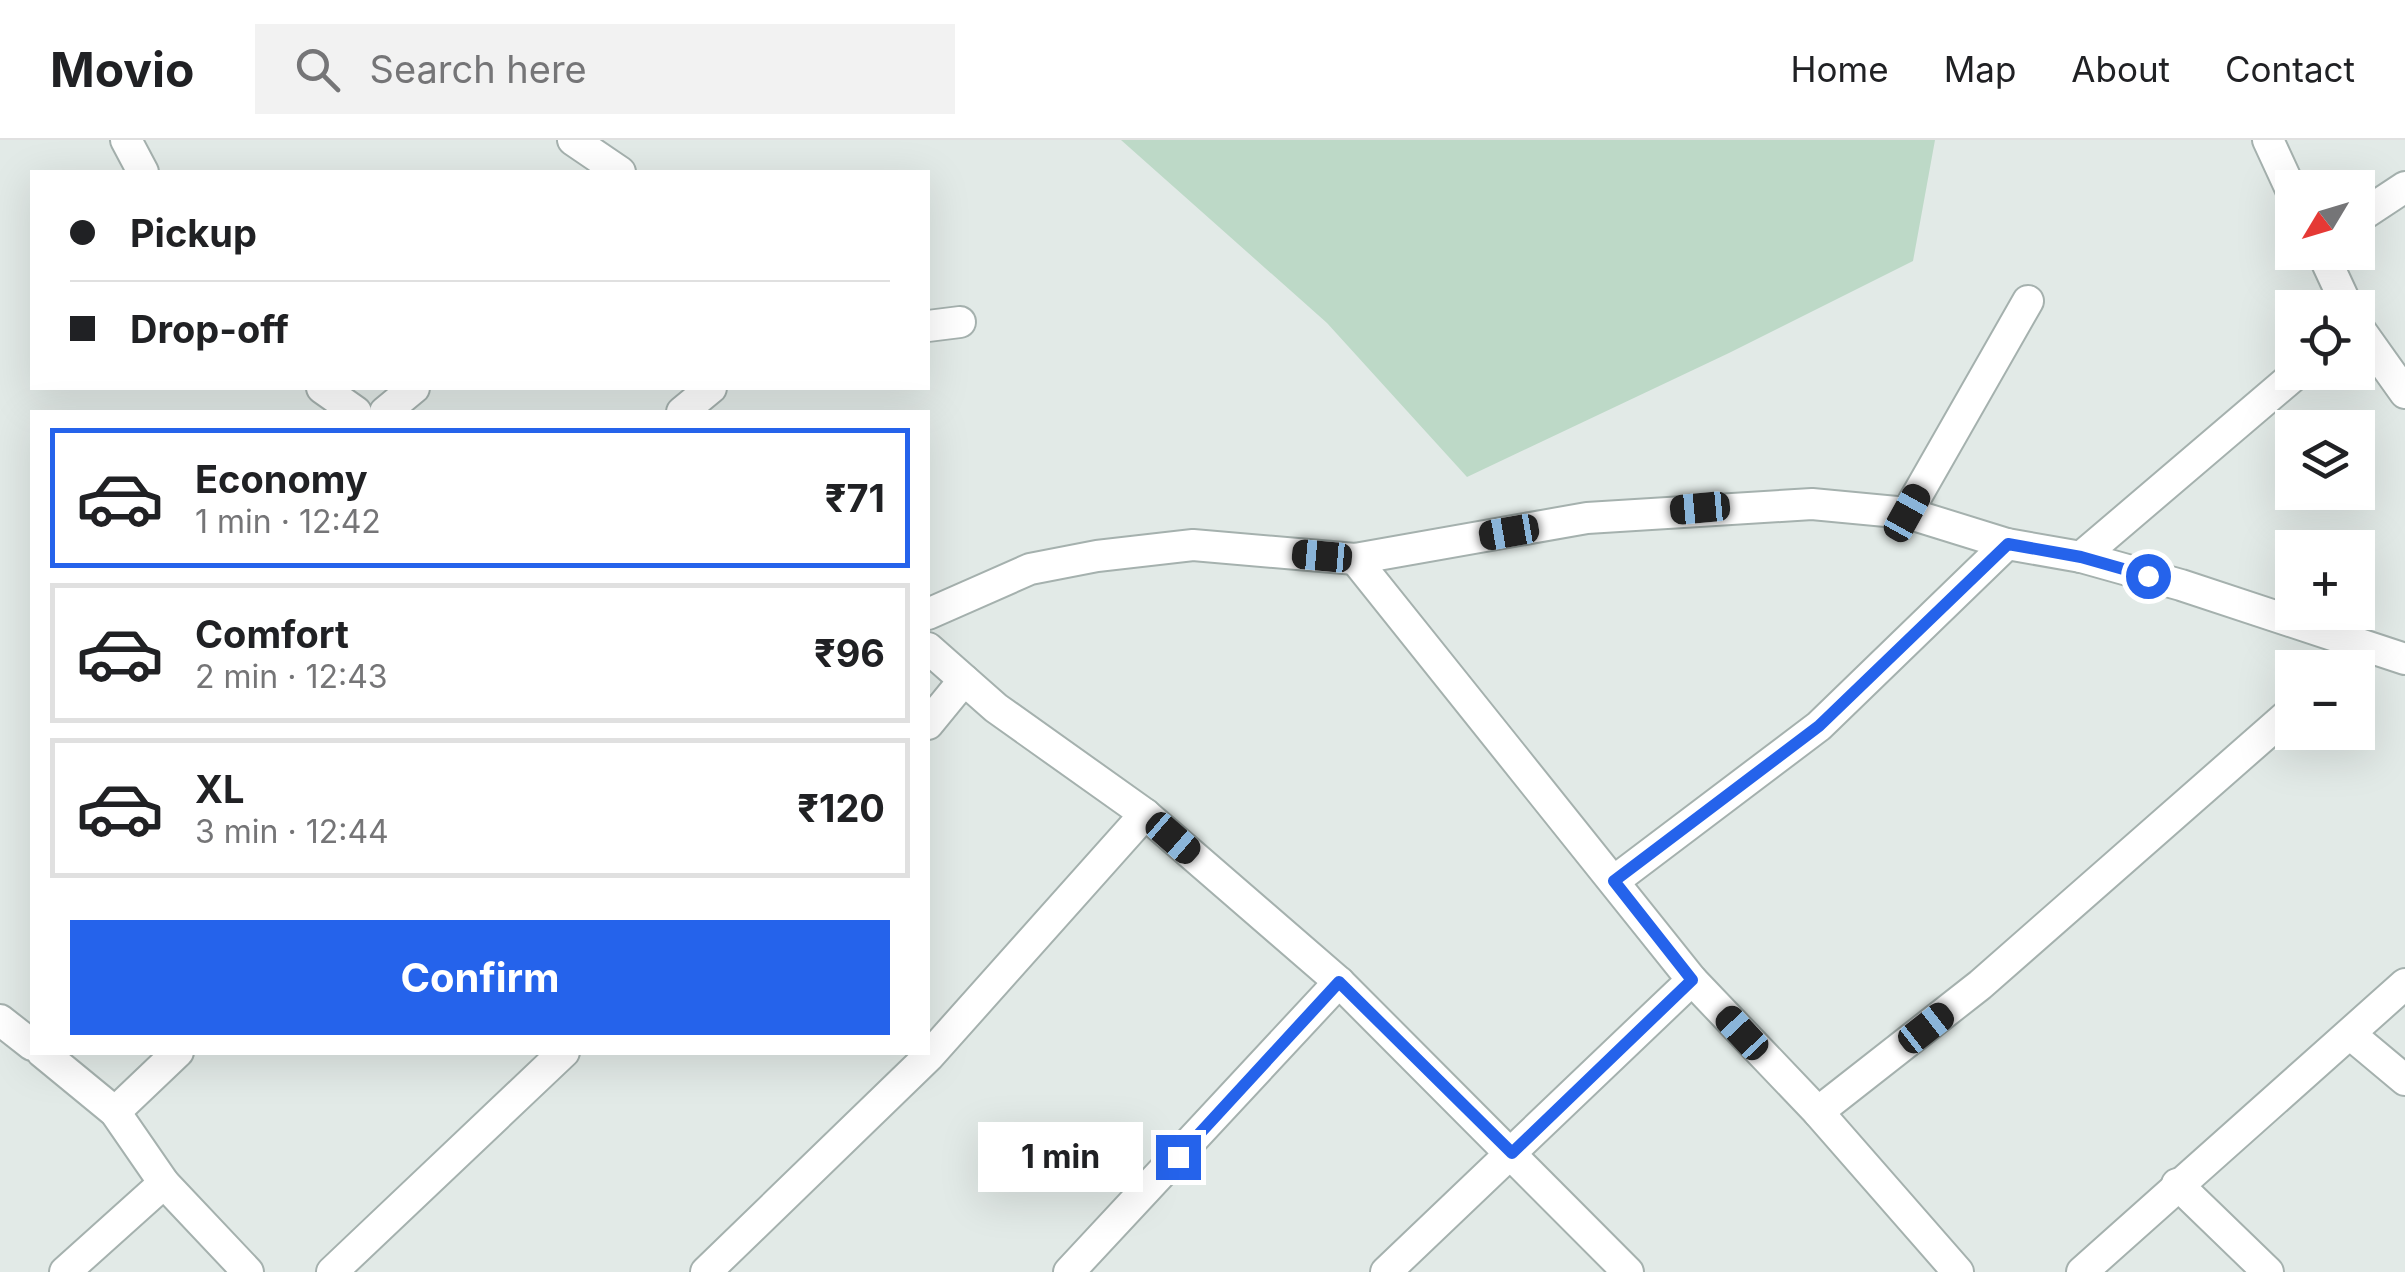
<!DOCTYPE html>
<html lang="en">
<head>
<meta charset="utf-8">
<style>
	:root { --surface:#fff; --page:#f2f2f2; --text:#202124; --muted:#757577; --line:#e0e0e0; --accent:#2563eb }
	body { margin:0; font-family:Inter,sans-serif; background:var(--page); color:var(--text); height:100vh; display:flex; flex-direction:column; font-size:38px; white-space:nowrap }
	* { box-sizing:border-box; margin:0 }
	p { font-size:32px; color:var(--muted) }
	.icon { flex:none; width:55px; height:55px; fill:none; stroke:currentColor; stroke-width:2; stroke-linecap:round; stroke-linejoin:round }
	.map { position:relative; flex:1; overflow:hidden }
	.sheet { position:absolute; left:30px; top:270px; width:900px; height:645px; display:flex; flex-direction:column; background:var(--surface); border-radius:0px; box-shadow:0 10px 40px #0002 }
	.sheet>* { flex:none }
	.guide { position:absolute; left:30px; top:30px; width:900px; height:220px; border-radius:0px; box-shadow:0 10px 40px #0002; display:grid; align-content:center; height:220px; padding:0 40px; background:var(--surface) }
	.needle { width:65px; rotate:232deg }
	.tools { position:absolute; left:2275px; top:30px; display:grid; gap:20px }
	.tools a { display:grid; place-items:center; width:100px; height:100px; border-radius:0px; background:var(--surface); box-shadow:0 10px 40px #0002; font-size:50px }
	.end { position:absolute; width:45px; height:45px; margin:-22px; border:12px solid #2563eb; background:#fff; box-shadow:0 0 0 5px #fff }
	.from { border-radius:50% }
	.bubble { position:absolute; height:70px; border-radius:0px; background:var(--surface); box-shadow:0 10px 40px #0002; font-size:32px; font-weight:700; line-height:70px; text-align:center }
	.car { position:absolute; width:30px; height:60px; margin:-30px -15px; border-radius:12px; box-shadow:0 0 8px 2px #0007; background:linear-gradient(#222 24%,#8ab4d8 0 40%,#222 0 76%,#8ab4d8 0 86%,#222 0) }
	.guide b { display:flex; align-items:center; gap:35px; height:95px; font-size:38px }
	.guide b+b { border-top:2px solid var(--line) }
	.guide i { width:25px; height:25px; background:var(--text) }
	ul { padding:18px 0 0; list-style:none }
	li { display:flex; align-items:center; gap:30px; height:140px; margin:0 20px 15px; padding:0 20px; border:5px solid var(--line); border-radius:0px }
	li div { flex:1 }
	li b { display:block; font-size:38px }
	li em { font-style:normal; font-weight:700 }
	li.selected { border-color:var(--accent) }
	li>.icon { width:90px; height:90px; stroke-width:1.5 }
	.cta { display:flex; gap:20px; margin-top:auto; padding:20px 40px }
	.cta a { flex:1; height:115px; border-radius:0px; background:var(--accent); color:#fff; font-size:40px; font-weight:700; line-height:115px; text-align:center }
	header { display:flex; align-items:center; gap:60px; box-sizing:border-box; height:140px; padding:0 50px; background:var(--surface); border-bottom:2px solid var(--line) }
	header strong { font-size:48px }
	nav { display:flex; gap:55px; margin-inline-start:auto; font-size:35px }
	.search { width:700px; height:90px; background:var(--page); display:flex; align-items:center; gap:25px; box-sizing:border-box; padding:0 35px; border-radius:0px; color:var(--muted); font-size:38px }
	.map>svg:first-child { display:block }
	.green { fill:#bdd9c7 }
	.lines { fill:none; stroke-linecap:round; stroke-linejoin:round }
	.minor-casing { stroke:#a5b1ae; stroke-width:34 }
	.minor { stroke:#fff; stroke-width:30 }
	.route { stroke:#2563eb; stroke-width:12 }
</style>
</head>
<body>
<header>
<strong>Movio</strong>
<div class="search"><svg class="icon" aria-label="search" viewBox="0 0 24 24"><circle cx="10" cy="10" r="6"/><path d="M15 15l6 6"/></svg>Search here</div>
<nav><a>Home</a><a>Map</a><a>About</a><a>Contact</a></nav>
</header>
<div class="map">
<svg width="2405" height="1132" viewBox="0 0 2405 1132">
	<rect width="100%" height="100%" fill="#e2eae7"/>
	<polygon class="green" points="1121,0 1935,0 1913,121 1729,213 1467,337 1327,183"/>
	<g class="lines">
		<g class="minor-casing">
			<g id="minor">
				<polyline points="126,0 143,32"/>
				<polyline points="573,0 620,32"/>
				<polyline points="2268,0 2292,52"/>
				<polyline points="2358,78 2405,47"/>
				<polyline points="2322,112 2348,168"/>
				<polyline points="928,186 960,182"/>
				<polyline points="2358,187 2405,253"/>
				<polyline points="322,248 356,272"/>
				<polyline points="385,272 414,248"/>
				<polyline points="682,272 711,248"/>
				<polyline points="1907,373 2028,161"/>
				<polyline points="2081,417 2298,232"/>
				<polyline points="1355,419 1692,840 1818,972 1958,1132"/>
				<polyline points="928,474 1030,429 1097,416 1193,405 1355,419 1587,378 1812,364 1907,373 2007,404 2081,417 2181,445 2405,519"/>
				<polyline points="928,508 996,568 1145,674 1339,842 1628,1132"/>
				<polyline points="928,584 964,540"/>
				<polyline points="1614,741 1819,586 2007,404"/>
				<polyline points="0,880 32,905"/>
				<polyline points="2350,894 2405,940"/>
				<polyline points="42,912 115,972 164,1043 248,1132"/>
				<polyline points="115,972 178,912"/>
				<polyline points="1818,972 1980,845 2292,571"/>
				<polyline points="2177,1044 2268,1132"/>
				<polyline points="65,1132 164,1043"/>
				<polyline points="332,1132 564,912"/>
				<polyline points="706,1132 929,916 1145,674"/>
				<polyline points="1069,1132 1339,842"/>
				<polyline points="1386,1132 1692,840"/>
				<polyline points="2082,1132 2405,844"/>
			</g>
		</g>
		<use href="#minor" class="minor"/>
	</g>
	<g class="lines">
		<polyline class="route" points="1178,1017 1339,842 1512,1013 1692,840 1614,741 1819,586 2008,404 2081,417 2148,436"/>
	</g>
</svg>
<div class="tools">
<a><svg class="needle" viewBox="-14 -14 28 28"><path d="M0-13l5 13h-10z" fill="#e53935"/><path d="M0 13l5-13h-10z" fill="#757577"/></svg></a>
<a><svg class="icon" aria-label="locate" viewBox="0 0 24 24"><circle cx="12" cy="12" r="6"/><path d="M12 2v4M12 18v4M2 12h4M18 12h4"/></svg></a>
<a><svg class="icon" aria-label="layers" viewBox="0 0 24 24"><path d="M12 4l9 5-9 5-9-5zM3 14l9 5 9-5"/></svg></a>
<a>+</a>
<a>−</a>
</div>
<i class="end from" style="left:2148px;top:436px"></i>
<i class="end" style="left:1178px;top:1017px"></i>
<div class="bubble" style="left:978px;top:982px;width:165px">1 min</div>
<i class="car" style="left:1700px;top:368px;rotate:265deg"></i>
<i class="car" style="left:1907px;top:373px;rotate:29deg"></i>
<i class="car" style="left:1509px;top:392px;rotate:260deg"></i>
<i class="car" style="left:1322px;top:416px;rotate:275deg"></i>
<i class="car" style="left:1173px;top:698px;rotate:131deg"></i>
<i class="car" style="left:1926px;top:888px;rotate:52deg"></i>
<i class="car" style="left:1742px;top:893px;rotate:317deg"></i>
<div class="guide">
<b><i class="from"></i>Pickup</b>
<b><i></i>Drop-off</b>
</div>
<section class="sheet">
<ul>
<li class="selected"><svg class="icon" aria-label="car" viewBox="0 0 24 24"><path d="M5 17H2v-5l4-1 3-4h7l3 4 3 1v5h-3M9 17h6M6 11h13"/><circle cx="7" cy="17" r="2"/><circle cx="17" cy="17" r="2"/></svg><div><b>Economy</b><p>1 min · 12:42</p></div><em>₹71</em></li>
<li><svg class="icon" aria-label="car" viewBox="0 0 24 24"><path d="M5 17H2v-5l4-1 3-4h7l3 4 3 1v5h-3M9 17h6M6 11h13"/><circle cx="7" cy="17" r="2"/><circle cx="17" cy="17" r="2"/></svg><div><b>Comfort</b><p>2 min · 12:43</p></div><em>₹96</em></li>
<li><svg class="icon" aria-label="car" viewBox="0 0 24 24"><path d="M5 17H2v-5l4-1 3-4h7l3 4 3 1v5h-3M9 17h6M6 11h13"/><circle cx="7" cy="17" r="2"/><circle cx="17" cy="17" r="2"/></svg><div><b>XL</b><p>3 min · 12:44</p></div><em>₹120</em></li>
</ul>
<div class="cta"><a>Confirm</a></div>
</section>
</div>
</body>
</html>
